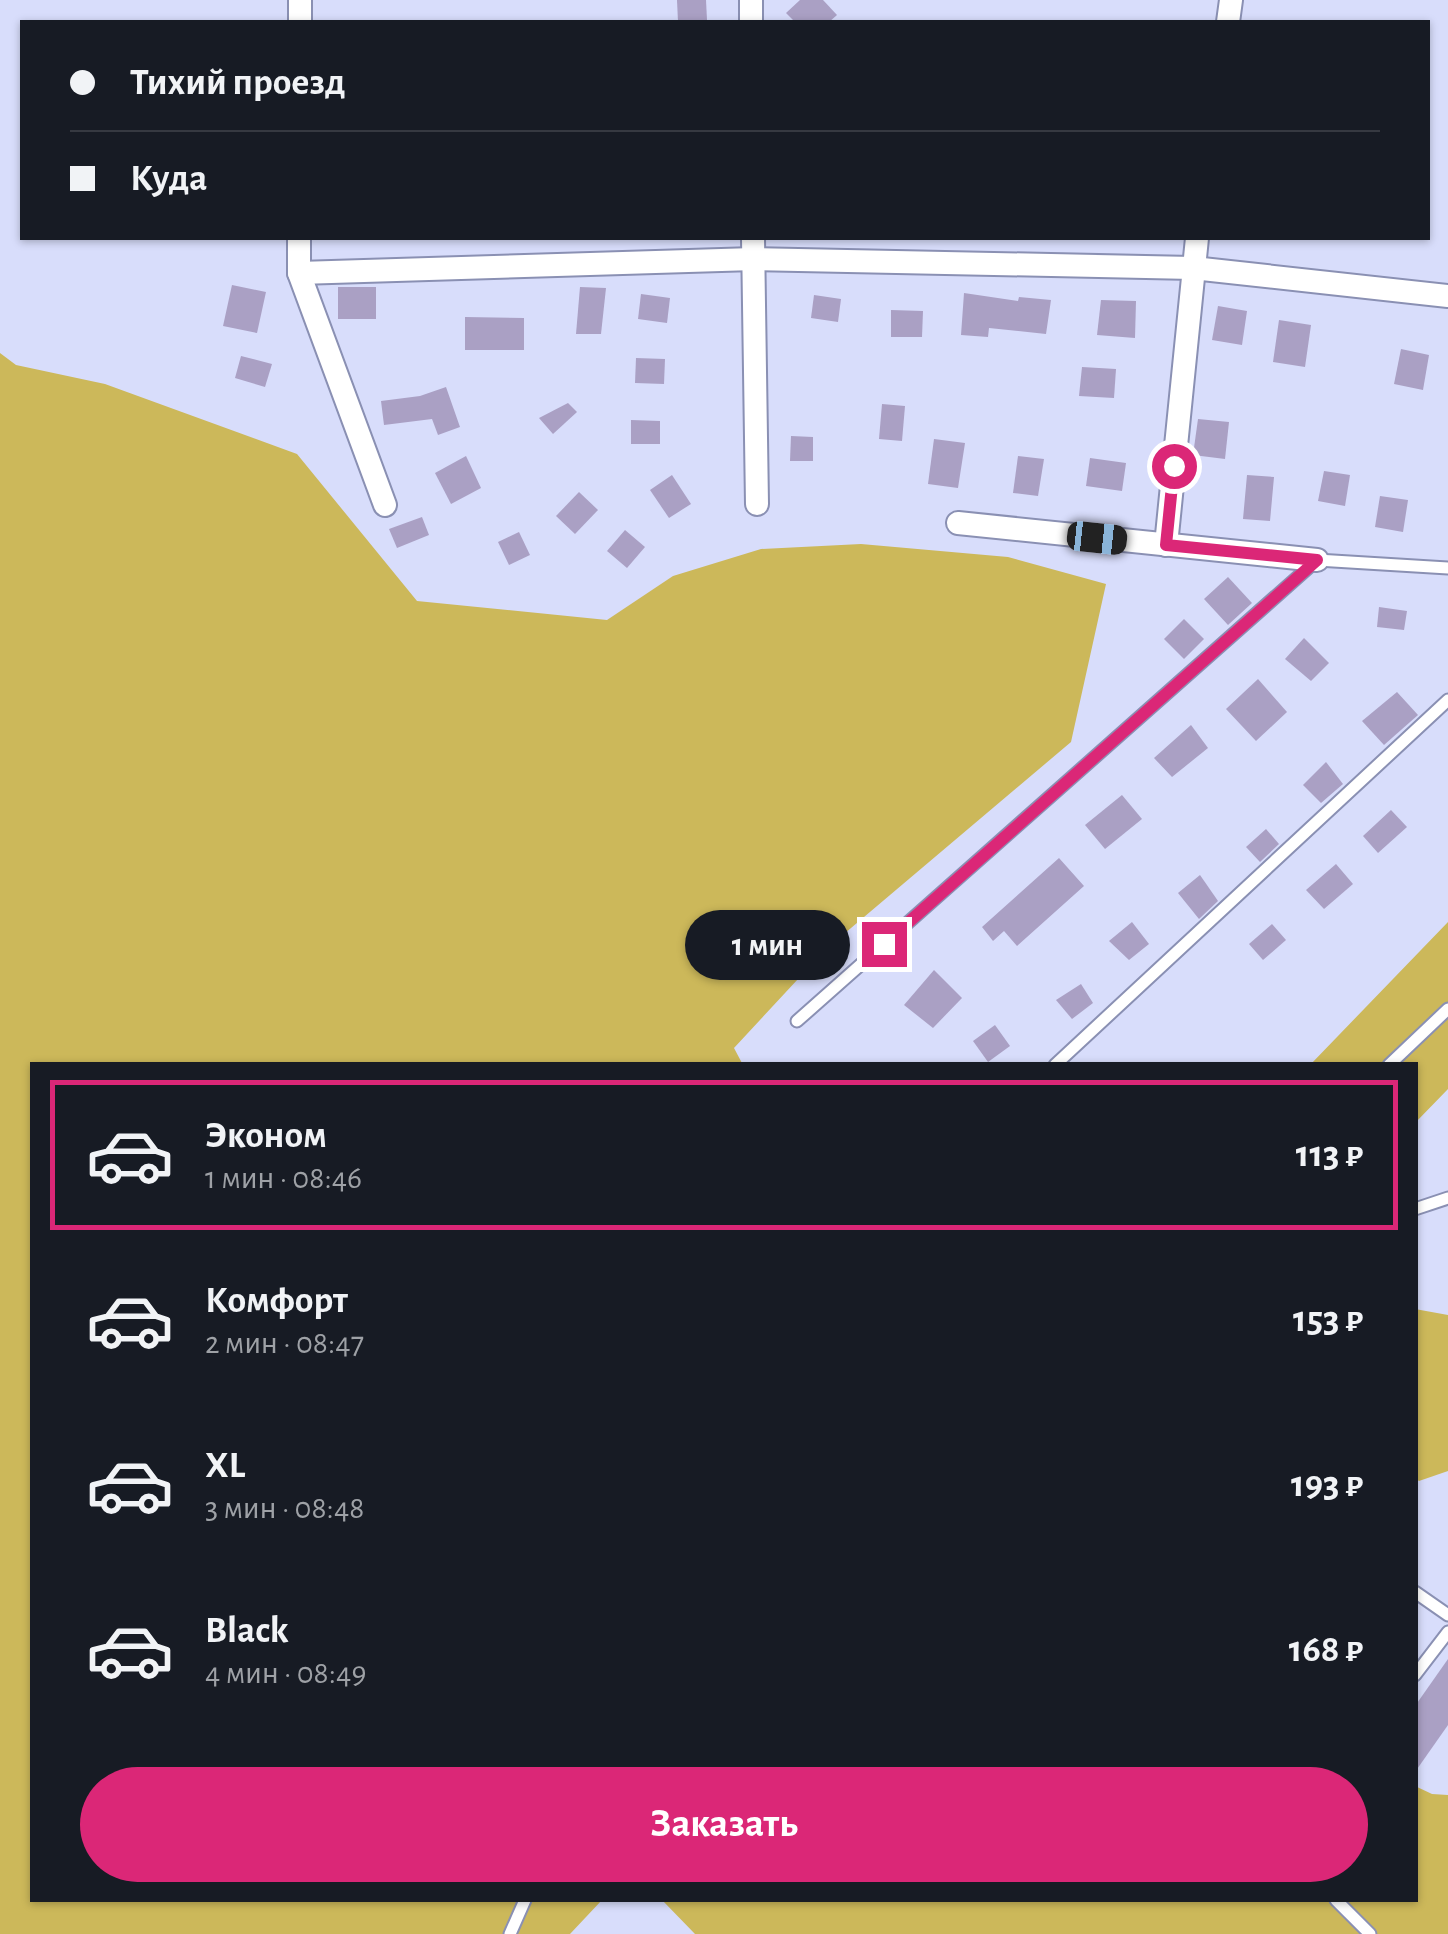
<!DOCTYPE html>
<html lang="ru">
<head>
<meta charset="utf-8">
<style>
	:root { --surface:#171b24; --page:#20242c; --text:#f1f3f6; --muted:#9ea1a6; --line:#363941; --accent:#db2777 }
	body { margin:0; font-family:"Alegreya Sans",sans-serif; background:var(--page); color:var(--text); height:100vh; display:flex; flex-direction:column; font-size:38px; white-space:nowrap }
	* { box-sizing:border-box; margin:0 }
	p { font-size:32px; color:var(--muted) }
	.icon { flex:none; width:55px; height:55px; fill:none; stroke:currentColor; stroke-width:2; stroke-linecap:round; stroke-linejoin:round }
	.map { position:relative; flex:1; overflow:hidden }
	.sheet { position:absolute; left:30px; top:1062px; width:1388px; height:840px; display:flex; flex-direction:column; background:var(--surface); border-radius:0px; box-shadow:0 2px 8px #0004 }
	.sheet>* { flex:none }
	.banner { position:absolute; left:20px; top:20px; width:1410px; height:220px; border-radius:0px; box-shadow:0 2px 8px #0004; display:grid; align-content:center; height:220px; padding:0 50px; background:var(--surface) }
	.end { position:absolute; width:45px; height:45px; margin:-22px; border:12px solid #db2777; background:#fff; box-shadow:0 0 0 5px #fff }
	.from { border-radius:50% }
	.bubble { position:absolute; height:70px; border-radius:35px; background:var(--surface); box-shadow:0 2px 8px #0004; font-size:32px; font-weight:700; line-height:70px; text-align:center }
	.car { position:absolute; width:30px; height:60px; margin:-30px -15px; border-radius:12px; box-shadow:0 0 8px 2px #0007; background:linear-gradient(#222 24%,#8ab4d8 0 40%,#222 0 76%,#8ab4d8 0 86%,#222 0) }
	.banner b { display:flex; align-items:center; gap:35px; height:95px; font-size:38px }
	.banner b+b { border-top:2px solid var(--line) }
	.banner i { width:25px; height:25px; background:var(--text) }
	ul { padding:18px 0 0; list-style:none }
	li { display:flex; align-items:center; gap:30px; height:150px; margin:0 20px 15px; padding:0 30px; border:5px solid transparent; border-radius:0px }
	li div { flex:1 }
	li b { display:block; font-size:38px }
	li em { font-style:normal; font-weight:700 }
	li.on { border-color:var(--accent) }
	li>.icon { width:90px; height:90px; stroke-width:1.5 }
	.action { display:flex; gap:20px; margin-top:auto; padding:20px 50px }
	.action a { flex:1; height:115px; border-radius:60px; background:var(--accent); color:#fff; font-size:40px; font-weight:700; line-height:115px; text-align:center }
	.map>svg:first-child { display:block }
	.green { fill:#ccb85a }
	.building { fill:#aaa0c4 }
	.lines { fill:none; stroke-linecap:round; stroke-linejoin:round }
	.service-casing { stroke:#8a90b3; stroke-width:15 }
	.minor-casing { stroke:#8a90b3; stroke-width:26 }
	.service { stroke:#fff; stroke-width:11 }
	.minor { stroke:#fff; stroke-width:22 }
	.route { stroke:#db2777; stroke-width:12 }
</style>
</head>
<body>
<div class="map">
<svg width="1448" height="1934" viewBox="0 0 1448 1934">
	<rect width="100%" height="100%" fill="#d8ddfb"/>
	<g class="green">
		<polygon points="0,353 16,365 105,384 297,454 417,601 607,620 673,576 761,549 861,544 1008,557 1106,584 1071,742 825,950 734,1048 743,1065 32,1065 32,1900 602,1900 570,1934 0,1934"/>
		<polygon points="1448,922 1448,1089 1415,1123 1415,1065 1310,1065"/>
		<polygon points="1415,1309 1448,1315 1448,1471 1419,1481 1415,1478"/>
		<polygon points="1415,1786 1432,1794 1448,1795 1448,1934 695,1934 662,1900 1415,1900"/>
	</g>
	<g class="building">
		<polygon points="677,0 706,0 707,20 678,22"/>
		<polygon points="800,0 823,0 837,15 829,22 795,22 786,13"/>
		<polygon points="232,285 266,292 257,333 223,326"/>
		<rect x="338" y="287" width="38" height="32"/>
		<polygon points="580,287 606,288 601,334 576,334"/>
		<polygon points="964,293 1018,301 1019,297 1051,300 1046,334 989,328 988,337 961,335"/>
		<polygon points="641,294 670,298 667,323 638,319"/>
		<polygon points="814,295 841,299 838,322 811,318"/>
		<polygon points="1101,300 1136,301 1135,338 1097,335"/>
		<polygon points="1218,306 1247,311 1242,345 1212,340"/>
		<polygon points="891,310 923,311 922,337 891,337"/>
		<polygon points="465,317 524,318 524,350 465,350"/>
		<polygon points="1279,320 1311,325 1305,367 1273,362"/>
		<polygon points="1401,349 1429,355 1423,390 1394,384"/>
		<polygon points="241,356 272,364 265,387 235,378"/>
		<polygon points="636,358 665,359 664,384 635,383"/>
		<polygon points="1082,367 1116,369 1114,398 1079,396"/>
		<polygon points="446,387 460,427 438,435 432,419 384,425 381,401 420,396"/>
		<polygon points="568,403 577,412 553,434 539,418"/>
		<polygon points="882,404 905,406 902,441 879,439"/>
		<polygon points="1198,419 1229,422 1225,459 1193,455"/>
		<polygon points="631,420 660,421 660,444 631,444"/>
		<polygon points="791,436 813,437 813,461 790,461"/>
		<polygon points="934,439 965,443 958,488 928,484"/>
		<polygon points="466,456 481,488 451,504 435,473"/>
		<polygon points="1018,456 1044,459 1038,496 1013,493"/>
		<polygon points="1090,458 1126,463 1122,491 1086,486"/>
		<polygon points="1324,471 1350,475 1345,506 1318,501"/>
		<polygon points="672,475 691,504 669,518 650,490"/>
		<polygon points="1247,475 1274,477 1270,521 1243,519"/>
		<polygon points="579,492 598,510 575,534 556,516"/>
		<polygon points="1380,496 1408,500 1403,532 1375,527"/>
		<polygon points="422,517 429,535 397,548 389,529"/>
		<polygon points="625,530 645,547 627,568 607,551"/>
		<polygon points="519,532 530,555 509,565 498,542"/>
		<polygon points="1228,577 1252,603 1228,625 1204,599"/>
		<polygon points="1379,607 1407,611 1404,630 1377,627"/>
		<polygon points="1184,619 1204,639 1184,659 1164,639"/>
		<polygon points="1304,638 1329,663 1311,681 1285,659"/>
		<polygon points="1258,679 1287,712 1256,741 1226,709"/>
		<polygon points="1397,692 1418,715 1384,745 1362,721"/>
		<polygon points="1191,725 1208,748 1172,777 1154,758"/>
		<polygon points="1326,762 1343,784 1321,803 1303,785"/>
		<polygon points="1122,795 1142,819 1105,849 1085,825"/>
		<polygon points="1391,810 1407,827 1378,853 1363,836"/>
		<polygon points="1266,829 1279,844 1260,862 1246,847"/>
		<polygon points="1059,858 1084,886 1017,946 1004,931 993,941 982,927"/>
		<polygon points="1336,864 1353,884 1324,909 1306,890"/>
		<polygon points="1200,875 1218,901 1199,919 1178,893"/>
		<polygon points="1132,922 1149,944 1129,960 1109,941"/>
		<polygon points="1272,924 1286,940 1263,960 1249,944"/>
		<polygon points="934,970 962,998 933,1028 904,1005"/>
		<polygon points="1081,984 1093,1003 1072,1019 1056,1000"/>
		<polygon points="995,1025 1010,1046 988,1062 973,1041"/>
		<polygon points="1448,1659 1448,1725 1415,1772 1415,1706"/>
	</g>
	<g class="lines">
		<g class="service-casing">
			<g id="service">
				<polyline points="797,1021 1317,560 1448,568"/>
				<polyline points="1055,1065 1448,700"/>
				<polyline points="1389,1065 1448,1009"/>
				<polyline points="1415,1209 1448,1198"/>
				<polyline points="1415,1592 1448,1615"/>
				<polyline points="1415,1675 1448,1632"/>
				<polyline points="1336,1900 1370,1934"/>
				<polyline points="510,1934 525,1900"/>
			</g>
		</g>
		<g class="minor-casing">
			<g id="minor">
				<polyline points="751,0 751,22"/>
				<polyline points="300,22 300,0"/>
				<polyline points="1228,22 1231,0"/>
				<polyline points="299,238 299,273 385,505"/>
				<polyline points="753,238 757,504"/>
				<polyline points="299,273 754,259 1193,268 1448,296"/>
				<polyline points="958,523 1317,560"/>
				<polyline points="1166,545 1197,238"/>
			</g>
		</g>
		<use href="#service" class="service"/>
		<use href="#minor" class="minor"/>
	</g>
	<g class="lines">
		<polyline class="route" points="884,944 1317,560 1166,545 1174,466"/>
	</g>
</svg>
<i class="end from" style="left:1174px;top:466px"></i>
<i class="end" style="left:884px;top:944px"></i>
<div class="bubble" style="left:685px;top:910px;width:165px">1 мин</div>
<i class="car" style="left:1097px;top:538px;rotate:96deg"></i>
<div class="banner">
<b><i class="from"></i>Тихий проезд</b>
<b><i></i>Куда</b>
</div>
<section class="sheet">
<ul>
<li class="on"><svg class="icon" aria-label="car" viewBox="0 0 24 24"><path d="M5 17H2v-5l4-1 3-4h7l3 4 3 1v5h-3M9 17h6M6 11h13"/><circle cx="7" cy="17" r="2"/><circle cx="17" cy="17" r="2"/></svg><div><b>Эконом</b><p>1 мин · 08:46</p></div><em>113 ₽</em></li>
<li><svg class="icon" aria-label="car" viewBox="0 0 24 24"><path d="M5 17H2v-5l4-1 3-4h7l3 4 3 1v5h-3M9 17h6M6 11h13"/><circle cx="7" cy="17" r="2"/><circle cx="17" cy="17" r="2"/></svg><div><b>Комфорт</b><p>2 мин · 08:47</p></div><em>153 ₽</em></li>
<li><svg class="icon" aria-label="car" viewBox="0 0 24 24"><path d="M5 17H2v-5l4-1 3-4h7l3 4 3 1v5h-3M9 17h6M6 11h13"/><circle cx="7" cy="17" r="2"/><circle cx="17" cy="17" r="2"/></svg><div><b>XL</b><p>3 мин · 08:48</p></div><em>193 ₽</em></li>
<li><svg class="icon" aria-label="car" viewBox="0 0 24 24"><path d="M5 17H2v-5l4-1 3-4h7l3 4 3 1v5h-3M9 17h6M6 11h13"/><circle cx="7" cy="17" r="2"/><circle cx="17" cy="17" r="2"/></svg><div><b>Black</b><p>4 мин · 08:49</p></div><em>168 ₽</em></li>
</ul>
<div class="action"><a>Заказать</a></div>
</section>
</div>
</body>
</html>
